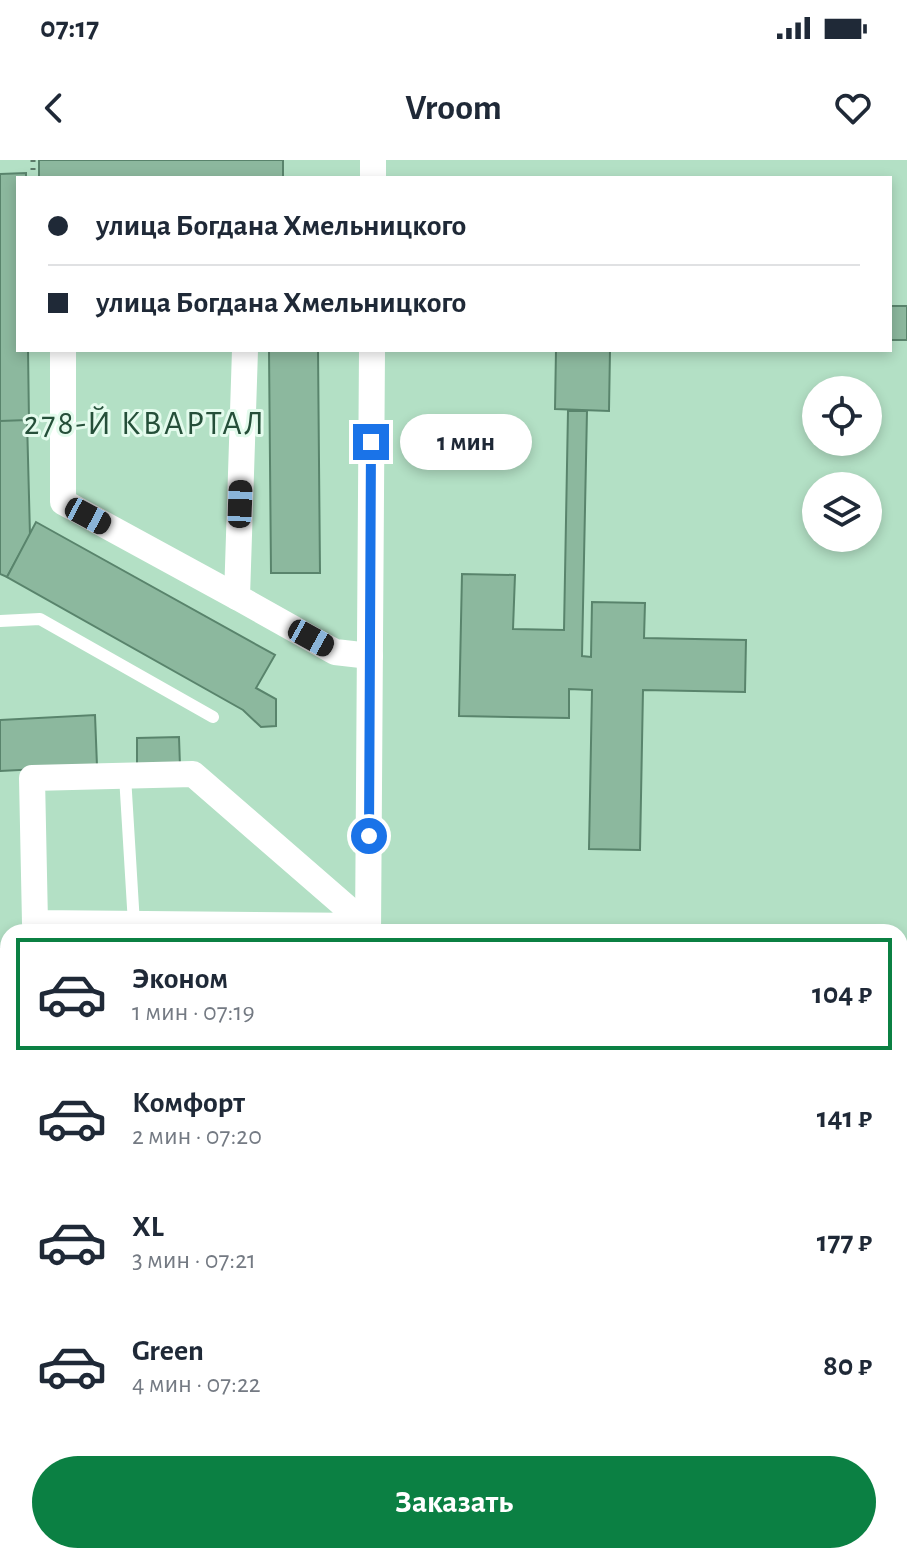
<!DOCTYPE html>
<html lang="ru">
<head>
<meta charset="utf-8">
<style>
	:root { --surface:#fff; --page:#f6f6f7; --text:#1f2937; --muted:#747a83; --line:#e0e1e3; --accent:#0b8043 }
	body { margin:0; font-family:"Alegreya Sans",sans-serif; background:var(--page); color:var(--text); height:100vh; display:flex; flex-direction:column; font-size:30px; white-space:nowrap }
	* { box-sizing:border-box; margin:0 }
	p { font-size:26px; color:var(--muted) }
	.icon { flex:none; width:44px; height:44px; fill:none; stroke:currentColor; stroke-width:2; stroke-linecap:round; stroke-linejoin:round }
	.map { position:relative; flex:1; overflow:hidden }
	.side { position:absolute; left:0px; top:764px; width:908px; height:640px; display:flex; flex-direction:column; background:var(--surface); border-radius:24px 24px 0 0; box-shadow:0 4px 12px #0003 }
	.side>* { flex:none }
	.top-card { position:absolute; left:16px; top:16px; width:876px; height:176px; border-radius:0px; box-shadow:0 4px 12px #0003; display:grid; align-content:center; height:176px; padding:0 32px; background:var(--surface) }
	.tools { position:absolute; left:802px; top:216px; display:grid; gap:16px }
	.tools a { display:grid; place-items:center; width:80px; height:80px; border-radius:50%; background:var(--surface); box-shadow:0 4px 12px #0003; font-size:40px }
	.end { position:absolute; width:36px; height:36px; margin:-18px; border:10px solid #1a73e8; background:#fff; box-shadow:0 0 0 4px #fff }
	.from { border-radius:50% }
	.bubble { position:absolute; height:56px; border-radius:28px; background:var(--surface); box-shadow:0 4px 12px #0003; font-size:26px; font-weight:600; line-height:56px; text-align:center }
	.car { position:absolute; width:24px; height:48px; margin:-24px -12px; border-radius:10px; box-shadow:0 0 6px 2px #0007; background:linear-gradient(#222 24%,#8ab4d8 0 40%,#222 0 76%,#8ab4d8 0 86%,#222 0) }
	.top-card b { display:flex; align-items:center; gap:28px; height:76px; font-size:30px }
	.top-card b+b { border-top:2px solid var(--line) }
	.top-card i { width:20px; height:20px; background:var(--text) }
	ul { padding:14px 0 0; list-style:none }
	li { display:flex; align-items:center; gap:24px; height:112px; margin:0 16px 12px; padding:0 16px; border:4px solid transparent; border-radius:0px }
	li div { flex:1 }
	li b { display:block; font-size:30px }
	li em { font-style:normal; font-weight:600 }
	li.current { border-color:var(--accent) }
	li>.icon { width:72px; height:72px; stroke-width:1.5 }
	.action { display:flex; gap:16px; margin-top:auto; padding:16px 32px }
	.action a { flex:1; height:92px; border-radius:48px; background:var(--accent); color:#fff; font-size:32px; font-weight:600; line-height:92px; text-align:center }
	.status { display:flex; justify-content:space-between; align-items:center; height:56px; padding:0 40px; background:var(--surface); direction:ltr }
	.status svg { height:22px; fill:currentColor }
	header { display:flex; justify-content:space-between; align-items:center; height:104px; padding:0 32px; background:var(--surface); font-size:36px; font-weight:600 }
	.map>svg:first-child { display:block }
	.green { fill:#e1947a }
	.building { fill:#8cb89e; stroke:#59846c; stroke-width:2 }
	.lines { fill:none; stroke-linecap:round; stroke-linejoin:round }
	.path { stroke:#5b7a68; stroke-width:5; stroke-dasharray:2 6; stroke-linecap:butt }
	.lane { stroke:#fff; stroke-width:12 }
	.street { stroke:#fff; stroke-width:26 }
	.route { stroke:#1a73e8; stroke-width:10 }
	.labels { text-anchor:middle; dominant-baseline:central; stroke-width:6; stroke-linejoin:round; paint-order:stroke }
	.neighbourhood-label { font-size:34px; letter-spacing:2px; fill:#254f39; stroke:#e4fbed }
</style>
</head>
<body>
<div class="status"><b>07:17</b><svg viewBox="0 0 49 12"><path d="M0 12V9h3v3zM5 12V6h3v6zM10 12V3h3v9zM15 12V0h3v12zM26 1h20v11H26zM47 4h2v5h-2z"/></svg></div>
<header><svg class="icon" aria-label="back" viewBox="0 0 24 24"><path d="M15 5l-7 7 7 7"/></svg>Vroom<svg class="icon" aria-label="heart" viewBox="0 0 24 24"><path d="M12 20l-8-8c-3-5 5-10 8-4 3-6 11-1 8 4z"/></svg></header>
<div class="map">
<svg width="907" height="1404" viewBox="0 0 907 1404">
	<rect width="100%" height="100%" fill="#b3e0c5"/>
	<g class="green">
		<polygon points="0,925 8,929 8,989 0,989"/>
		<polygon points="907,933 907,977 900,977 900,934"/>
		<polygon points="8,1021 8,1122 0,1137 0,1022"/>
	</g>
	<g class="building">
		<rect x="39" y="0" width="244" height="18"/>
		<polygon points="26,13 26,18 18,18 18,190 28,190 29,261 0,262 0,14"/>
		<rect x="890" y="146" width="17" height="34"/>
		<polygon points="269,190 318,190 320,413 271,413"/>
		<polygon points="556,190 610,190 609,251 555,249"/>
		<polygon points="568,251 587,251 582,496 591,497 592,442 645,443 644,478 746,480 745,532 643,530 640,690 589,689 592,530 569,529 569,558 459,556 462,414 515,415 513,469 564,470"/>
		<polygon points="27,260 30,375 7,417 0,414 0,261"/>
		<polygon points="36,362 275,495 256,528 276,539 276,566 261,567 243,550 7,417"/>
		<polygon points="95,555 97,606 0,611 0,560"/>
		<polygon points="179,577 180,606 137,607 137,578"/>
		<rect x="0" y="788" width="8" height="47"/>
		<polygon points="907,1096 907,1147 900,1147 900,1097"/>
		<rect x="900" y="1326" width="7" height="49"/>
		<rect x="35" y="1396" width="47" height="8"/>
		<polygon points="181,1396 246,1396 238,1404 174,1404"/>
		<polygon points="331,1396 347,1396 356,1404 324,1404"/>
		<polygon points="617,1396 821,1396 821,1397 617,1402"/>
	</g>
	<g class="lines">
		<g class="path">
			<polyline points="33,18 33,0"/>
			<polyline points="124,1404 132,1396"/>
		</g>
		<g class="lane">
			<polyline points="0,461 40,459 213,557"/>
			<polyline points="125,616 134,764"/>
		</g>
		<g class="street">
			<polyline points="373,18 373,0"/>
			<polyline points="63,190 63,342 237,437"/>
			<polyline points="245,190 237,437 335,492 370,496"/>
			<polygon points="193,614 368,766 35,763 32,618"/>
			<polyline points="368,772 372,190"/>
			<polyline points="0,912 8,914"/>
			<polyline points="900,922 907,922"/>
			<polyline points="900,989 907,989"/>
			<polyline points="0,1003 8,1003"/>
			<polyline points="518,1396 521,1404"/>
		</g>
	</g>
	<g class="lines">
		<polyline class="route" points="369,676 371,282"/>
	</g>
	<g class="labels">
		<g class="neighbourhood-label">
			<text x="145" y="264">278-Й КВАРТАЛ</text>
		</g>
	</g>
</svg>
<div class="tools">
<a><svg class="icon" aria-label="locate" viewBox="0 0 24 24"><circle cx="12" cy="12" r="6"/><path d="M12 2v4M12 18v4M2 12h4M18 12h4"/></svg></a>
<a><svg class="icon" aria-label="layers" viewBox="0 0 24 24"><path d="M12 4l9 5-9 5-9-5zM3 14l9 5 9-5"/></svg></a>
</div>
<i class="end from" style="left:369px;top:676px"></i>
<i class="end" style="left:371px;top:282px"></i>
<div class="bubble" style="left:400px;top:254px;width:132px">1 мин</div>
<i class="car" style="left:240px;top:344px;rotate:2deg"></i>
<i class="car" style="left:88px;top:356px;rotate:118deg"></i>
<i class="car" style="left:311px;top:478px;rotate:119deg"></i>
<div class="top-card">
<b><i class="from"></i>улица Богдана Хмельницкого</b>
<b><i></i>улица Богдана Хмельницкого</b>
</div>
<section class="side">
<ul>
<li class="current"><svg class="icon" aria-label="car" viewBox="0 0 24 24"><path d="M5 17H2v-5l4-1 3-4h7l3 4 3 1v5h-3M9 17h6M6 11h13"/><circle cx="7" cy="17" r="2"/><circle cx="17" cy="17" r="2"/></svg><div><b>Эконом</b><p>1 мин · 07:19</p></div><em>104 ₽</em></li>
<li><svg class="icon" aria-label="car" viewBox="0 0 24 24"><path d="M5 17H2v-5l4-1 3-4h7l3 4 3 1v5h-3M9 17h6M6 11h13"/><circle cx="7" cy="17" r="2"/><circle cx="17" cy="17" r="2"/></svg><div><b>Комфорт</b><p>2 мин · 07:20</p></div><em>141 ₽</em></li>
<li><svg class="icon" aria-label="car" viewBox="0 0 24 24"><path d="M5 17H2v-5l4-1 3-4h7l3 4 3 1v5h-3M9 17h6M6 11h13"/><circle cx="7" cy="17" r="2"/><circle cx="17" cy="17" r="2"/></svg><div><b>XL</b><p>3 мин · 07:21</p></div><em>177 ₽</em></li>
<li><svg class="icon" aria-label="car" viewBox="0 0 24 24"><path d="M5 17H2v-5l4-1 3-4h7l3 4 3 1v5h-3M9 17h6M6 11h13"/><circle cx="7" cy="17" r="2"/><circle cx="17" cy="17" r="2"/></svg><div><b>Green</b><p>4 мин · 07:22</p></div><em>80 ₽</em></li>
</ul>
<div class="action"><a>Заказать</a></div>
</section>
</div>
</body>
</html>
